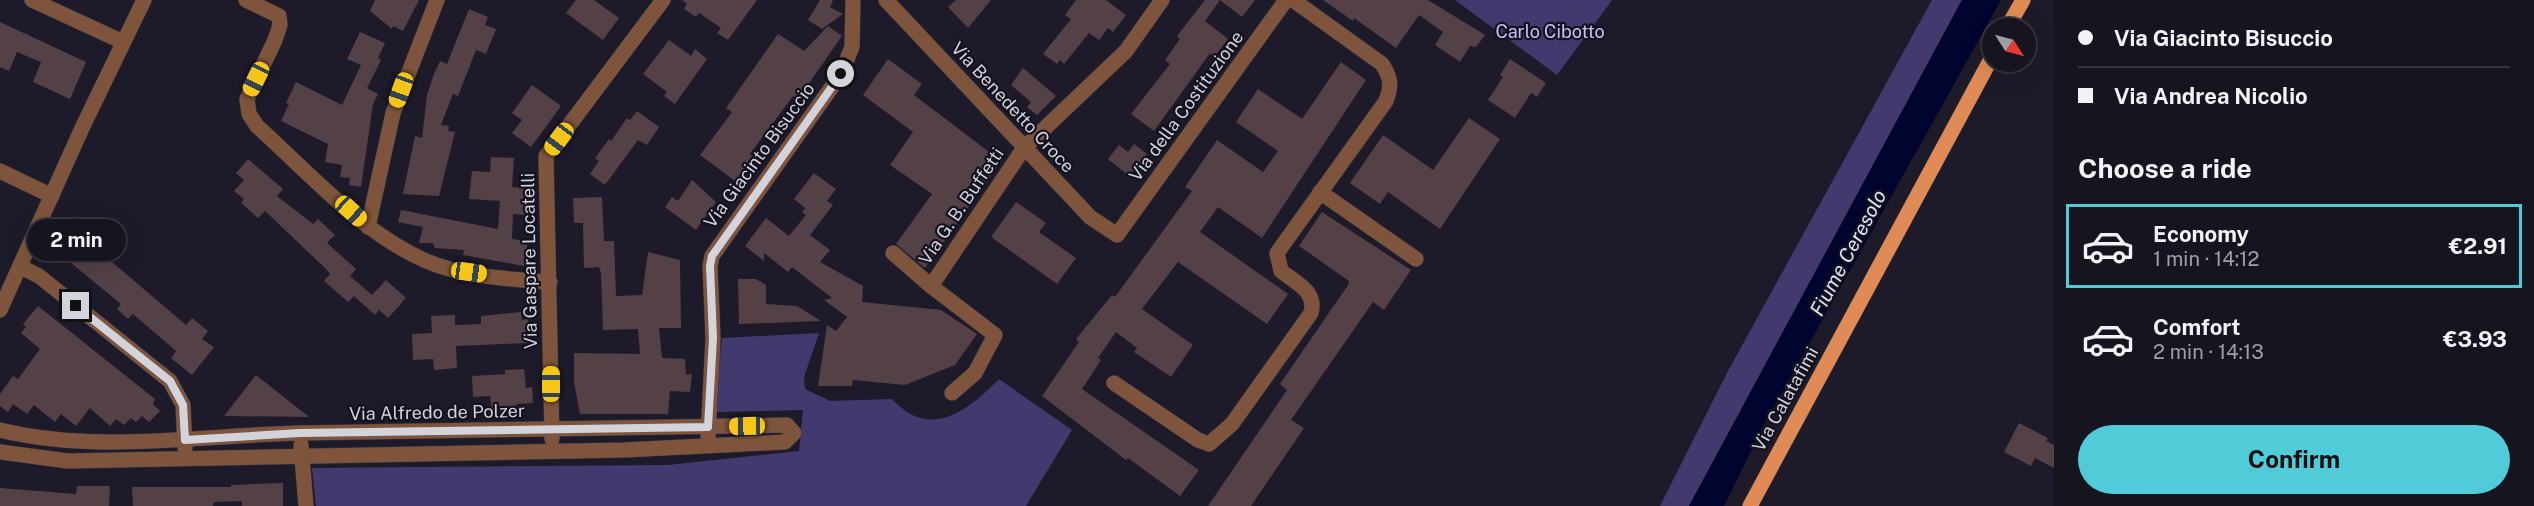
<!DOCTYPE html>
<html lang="en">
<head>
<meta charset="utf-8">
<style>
	:root { --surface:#16141f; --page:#23212c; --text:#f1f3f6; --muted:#9e9ea4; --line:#35333d; --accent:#52cbd8 }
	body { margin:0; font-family:"Public Sans",sans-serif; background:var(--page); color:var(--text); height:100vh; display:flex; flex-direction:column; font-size:22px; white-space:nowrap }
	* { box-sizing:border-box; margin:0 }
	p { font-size:20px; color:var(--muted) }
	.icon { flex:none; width:33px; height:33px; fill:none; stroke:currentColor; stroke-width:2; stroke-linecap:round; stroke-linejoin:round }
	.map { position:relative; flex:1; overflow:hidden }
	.details { display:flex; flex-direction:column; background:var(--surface); width:480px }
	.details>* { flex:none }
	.banner { display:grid; align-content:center; height:132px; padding:0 24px; background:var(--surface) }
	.needle { width:39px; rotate:126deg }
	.tools { position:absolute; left:1982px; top:18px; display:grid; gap:12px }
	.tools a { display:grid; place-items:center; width:54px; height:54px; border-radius:50%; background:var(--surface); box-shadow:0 6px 24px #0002,0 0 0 2px var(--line); font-size:30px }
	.end { position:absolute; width:27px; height:27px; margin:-14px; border:8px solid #d3d3dc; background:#111; box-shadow:0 0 0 3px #111 }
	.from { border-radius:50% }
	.bubble { position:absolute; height:42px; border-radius:21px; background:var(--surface); box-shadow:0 6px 24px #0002,0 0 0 2px var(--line); font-size:20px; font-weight:700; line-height:42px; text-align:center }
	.car { position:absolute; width:18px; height:36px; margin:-18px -9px; border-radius:8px; box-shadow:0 0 4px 2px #0007; background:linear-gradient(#f5c518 24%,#345 0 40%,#f5c518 0 76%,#345 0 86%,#f5c518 0) }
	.banner b { display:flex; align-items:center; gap:21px; height:57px; font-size:22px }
	.banner b+b { border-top:2px solid var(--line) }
	.banner i { width:15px; height:15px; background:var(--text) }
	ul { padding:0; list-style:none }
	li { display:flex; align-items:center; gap:18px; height:84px; margin:0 12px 9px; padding:0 12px; border:3px solid transparent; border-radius:0px }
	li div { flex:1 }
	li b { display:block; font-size:22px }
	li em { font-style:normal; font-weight:700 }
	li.active { border-color:var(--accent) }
	li>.icon { width:54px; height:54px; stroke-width:1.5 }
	h2 { padding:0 24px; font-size:27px; line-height:72px }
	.cta { display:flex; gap:12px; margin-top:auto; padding:12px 24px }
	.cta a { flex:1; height:69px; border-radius:36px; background:var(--accent); color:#111; font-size:24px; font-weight:700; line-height:69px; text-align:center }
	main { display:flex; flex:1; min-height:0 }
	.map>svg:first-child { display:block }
	.green { fill:#423a6e }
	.water { fill:#00042f }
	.building { fill:#534146 }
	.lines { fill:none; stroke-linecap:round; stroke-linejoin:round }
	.minor-casing { stroke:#363542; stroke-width:16 }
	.major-casing { stroke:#363542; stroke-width:16 }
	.minor { stroke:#7e553c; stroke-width:15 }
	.major { stroke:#e08b55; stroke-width:15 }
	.route { stroke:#d3d3dc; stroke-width:8 }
	.labels { text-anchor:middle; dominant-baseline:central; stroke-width:4.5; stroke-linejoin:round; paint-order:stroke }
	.park-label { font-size:18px; fill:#c6c2f5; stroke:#13121f }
	.street-label { font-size:18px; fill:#d3d3dc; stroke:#13121f }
	.water-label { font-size:20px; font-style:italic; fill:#dce4f4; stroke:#13121f }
</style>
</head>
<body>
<main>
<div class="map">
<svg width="2054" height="506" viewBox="0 0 2054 506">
	<rect width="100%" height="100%" fill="#1d1b29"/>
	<g class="green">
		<polygon points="1455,0 1612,0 1557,75"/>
		<polygon points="1932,0 1962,0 1689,506 1660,506 1728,371"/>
		<path d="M819,333L804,377L805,389L830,401L892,399C930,441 969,410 999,379L1072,430L1026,506H316L312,468L668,465L799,451L803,410L714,412L722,338Z"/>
	</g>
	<polygon class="water" points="1962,0 2001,0 1766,421 1724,506 1689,506"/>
	<g class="building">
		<polygon points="375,0 419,0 403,31 393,26 392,29 370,11"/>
		<polygon points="576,0 594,0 619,18 603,40 566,13"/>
		<polygon points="682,0 757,0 728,40 717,33 721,28 699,13 696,17 684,9 687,4"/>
		<polygon points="820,0 833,0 830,7 843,14 822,29 808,20"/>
		<polygon points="956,0 991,0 968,28 948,7"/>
		<polygon points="1076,0 1106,0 1126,15 1113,32 1108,28 1099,40 1089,33 1064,64 1060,60 1057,64 1043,54 1071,19 1065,15"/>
		<polygon points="1205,0 1255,0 1242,17 1220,0 1205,21 1228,39 1214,57 1210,53 1154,131 1131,114 1170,64 1165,60 1180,39 1177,36"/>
		<polygon points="1323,0 1428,0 1485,35 1476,47 1470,46 1460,62 1435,45 1443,32 1419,15 1396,48 1354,18 1353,21"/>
		<polygon points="469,9 488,17 485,25 496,29 486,54 476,50 458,96 453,94 441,125 449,126 448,131 455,132 439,196 403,194 415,136 422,138 427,95 434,74 440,61 447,64"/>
		<polygon points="0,22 86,62 70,99 33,82 41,62 17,52 9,71 0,67"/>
		<polygon points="828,26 842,36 798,99 793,96 750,154 753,157 735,181 700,155 732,112 726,108 778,34 804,51"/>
		<polygon points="360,32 385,43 378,58 381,60 367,88 378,94 373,104 361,187 349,185 350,178 340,177 342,165 325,162 328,144 281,121 289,104 286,103 296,82 342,105 361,65 347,59"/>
		<polygon points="669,40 691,56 695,49 707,59 675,104 664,96 667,92 643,74"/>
		<polygon points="888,59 922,84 914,95 1001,161 925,268 896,244 932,194 890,165 913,132 863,95"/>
		<polygon points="1510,59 1546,83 1537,97 1531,93 1515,118 1488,100 1503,77 1500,75"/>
		<polygon points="1341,62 1366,80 1262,238 1218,207 1200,232 1288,294 1267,324 1178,262 1142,309 1193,345 1171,377 1134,352 1137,348 1116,332 1098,358 1101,360 1082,389 1199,470 1180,496 1128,458 1126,460 1042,396 1079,342 1076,339 1112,295 1115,297 1192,191 1185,187 1217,140 1263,172 1278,151 1236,122 1258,89 1302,119"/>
		<polygon points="1023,68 1056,96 1037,115 1027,107 1031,102 1011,85"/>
		<polygon points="532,85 561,106 531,147 512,133 522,120 512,113"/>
		<polygon points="637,111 659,127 647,145 638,140 605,185 590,174 599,161 595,158 609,139 611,141 627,118 630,120"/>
		<polygon points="1469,118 1500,139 1440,229 1388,192 1380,204 1350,183 1383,135 1433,170"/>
		<polygon points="1134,144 1147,154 1129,176 1108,159 1119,145 1128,152"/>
		<polygon points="491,157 514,158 512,187 524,188 525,215 513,214 512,239 528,241 524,266 463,255 464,250 435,248 433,243 419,243 423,227 398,222 401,210 498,229 500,201 469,199 472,171 490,172"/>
		<polygon points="248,159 283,189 277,196 313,224 318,219 335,235 327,243 356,269 350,276 372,295 386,280 406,298 388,318 379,310 375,315 354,296 348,302 324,281 330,274 325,268 265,211 258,218 241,203 244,199 234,191 244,180 236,173"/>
		<polygon points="814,173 836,189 827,201 833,205 810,235 830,250 820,262 863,286 862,302 941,310 977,334 955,365 905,385 853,380 852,386 818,386 827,325 836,331 847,317 824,300 832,298 792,267 788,272 764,253 764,261 745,246 766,218 789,236 806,215 802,212 805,208 794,199"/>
		<polygon points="692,180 716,202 696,230 665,207 672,197 678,201"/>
		<polygon points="602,197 604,241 614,241 616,296 642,295 648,252 680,260 681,328 659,328 662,358 685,359 686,375 692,374 690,392 670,391 668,414 580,414 574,382 574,353 640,354 638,329 603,330 601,273 599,267 584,268 583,223 574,223 573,198"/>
		<polygon points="1016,202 1046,223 1039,232 1076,258 1057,284 991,237"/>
		<polygon points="1322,212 1411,270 1384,310 1373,302 1291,420 1304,428 1251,506 1208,506 1287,390 1280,384 1348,285 1349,281 1299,246"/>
		<polygon points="78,216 96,232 94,235 104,244 99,251 186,325 192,318 208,331 202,339 214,347 192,375 171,358 176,351 133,314 128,319 117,309 121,304 60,254 71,240 63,234"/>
		<polygon points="738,279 756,279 766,285 766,304 797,306 821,321 739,324"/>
		<polygon points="38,306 155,399 153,404 160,411 149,422 142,416 136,422 131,418 124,425 116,419 110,426 90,408 76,426 61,414 55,422 34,405 27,414 13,404 8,412 0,406 0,394 13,376 18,379 40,349 21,333 26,327 23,324"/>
		<polygon points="521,312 522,320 528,319 529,343 456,346 457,368 434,370 433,359 413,360 412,334 432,333 431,316 455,315 455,325 481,324 481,316"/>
		<polygon points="524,369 526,388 532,387 533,403 516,404 517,411 492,413 490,396 473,397 472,376 505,374 505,370"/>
		<polygon points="256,375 309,417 224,416"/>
		<polygon points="2019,423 2048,438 2046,441 2054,445 2054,468 2035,458 2031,466 2004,452"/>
		<polygon points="283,483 283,506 242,506 242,501 214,502 213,506 133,506 132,487 231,487 231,485"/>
		<polygon points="77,486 110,486 109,506 0,506 0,488 76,494"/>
	</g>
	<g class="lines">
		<g class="minor-casing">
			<g id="minor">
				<polyline points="32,0 123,42"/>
				<path d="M246,0L279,16L280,25L275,40L247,99L249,114L257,126C309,173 360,231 424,260C461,277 510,279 550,282"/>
				<polyline points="886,0 1090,217 1117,235 1286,0"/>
				<polyline points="0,171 52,196"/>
				<polyline points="1320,192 1416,259"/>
				<polyline points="368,227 393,113 437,0"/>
				<polyline points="893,253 931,286 995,335 975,373 952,393"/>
				<polyline points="21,267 39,276 170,381 183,405 185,448"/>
				<polyline points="931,286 1024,148 1126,51 1162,0"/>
				<polyline points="0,310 83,126 144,0"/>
				<path d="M1114,383L1198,440L1209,444L1232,424L1311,313C1317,291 1296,283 1281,271L1277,253L1386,101C1392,85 1391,78 1382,64L1293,0"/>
				<path d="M0,430C98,454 203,435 302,433C464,429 625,429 787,425L794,433L785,442L624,450L68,461L0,452"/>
				<polyline points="708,436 713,338 710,266 712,256 841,74 852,47 853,0"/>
				<polyline points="552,439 546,156 663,0"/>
				<polyline points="301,445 306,506"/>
			</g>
		</g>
		<g class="major-casing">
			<g id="major">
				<polyline points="2007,28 2023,0"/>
				<polyline points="1750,506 1992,57"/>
			</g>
		</g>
		<use href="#minor" class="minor"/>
		<use href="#major" class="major"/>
	</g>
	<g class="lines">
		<polyline class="route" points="76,306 170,381 183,405 185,440 300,433 708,427 713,338 710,266 712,256 841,74"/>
	</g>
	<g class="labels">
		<g class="park-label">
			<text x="1550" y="31">Carlo Cibotto</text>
		</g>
		<g class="street-label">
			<text transform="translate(1186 106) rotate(-54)">Via della Costituzione</text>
			<text transform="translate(1013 107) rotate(47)">Via Benedetto Croce</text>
			<text transform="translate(759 155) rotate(-54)">Via Giacinto Bisuccio</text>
			<text transform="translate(961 206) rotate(-56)">Via G. B. Buffetti</text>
			<text transform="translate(529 261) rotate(-91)">Via Gaspare Locatelli</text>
			<text transform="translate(1785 399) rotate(-61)">Via Calatafimi</text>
			<text transform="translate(437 412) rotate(-1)">Via Alfredo de Polzer</text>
		</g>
		<g class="water-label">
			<text transform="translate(1848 253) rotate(-62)">Fiume Ceresolo</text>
		</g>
	</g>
</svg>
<div class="tools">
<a><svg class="needle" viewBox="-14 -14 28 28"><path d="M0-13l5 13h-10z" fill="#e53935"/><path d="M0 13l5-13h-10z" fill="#9e9ea4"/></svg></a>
</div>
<i class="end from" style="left:841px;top:74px"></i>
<i class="end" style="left:76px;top:306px"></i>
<div class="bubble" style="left:27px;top:219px;width:99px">2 min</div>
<i class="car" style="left:256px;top:79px;rotate:206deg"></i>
<i class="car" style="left:401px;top:90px;rotate:200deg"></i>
<i class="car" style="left:559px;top:139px;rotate:217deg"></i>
<i class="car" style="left:351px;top:211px;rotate:132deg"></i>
<i class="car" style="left:469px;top:272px;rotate:98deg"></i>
<i class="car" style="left:551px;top:384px;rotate:0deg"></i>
<i class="car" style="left:747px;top:426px;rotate:269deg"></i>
</div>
<section class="details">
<div class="banner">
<b><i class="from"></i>Via Giacinto Bisuccio</b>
<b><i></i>Via Andrea Nicolio</b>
</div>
<h2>Choose a ride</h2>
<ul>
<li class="active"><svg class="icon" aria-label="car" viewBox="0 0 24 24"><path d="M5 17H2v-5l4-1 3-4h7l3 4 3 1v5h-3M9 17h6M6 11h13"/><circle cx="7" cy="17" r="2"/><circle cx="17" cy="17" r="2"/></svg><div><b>Economy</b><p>1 min · 14:12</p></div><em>€2.91</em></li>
<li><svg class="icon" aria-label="car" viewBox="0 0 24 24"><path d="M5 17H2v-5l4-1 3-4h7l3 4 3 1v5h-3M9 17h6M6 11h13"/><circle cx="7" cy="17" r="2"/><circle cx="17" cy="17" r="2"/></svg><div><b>Comfort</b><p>2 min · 14:13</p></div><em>€3.93</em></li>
</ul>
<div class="cta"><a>Confirm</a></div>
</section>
</main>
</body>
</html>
